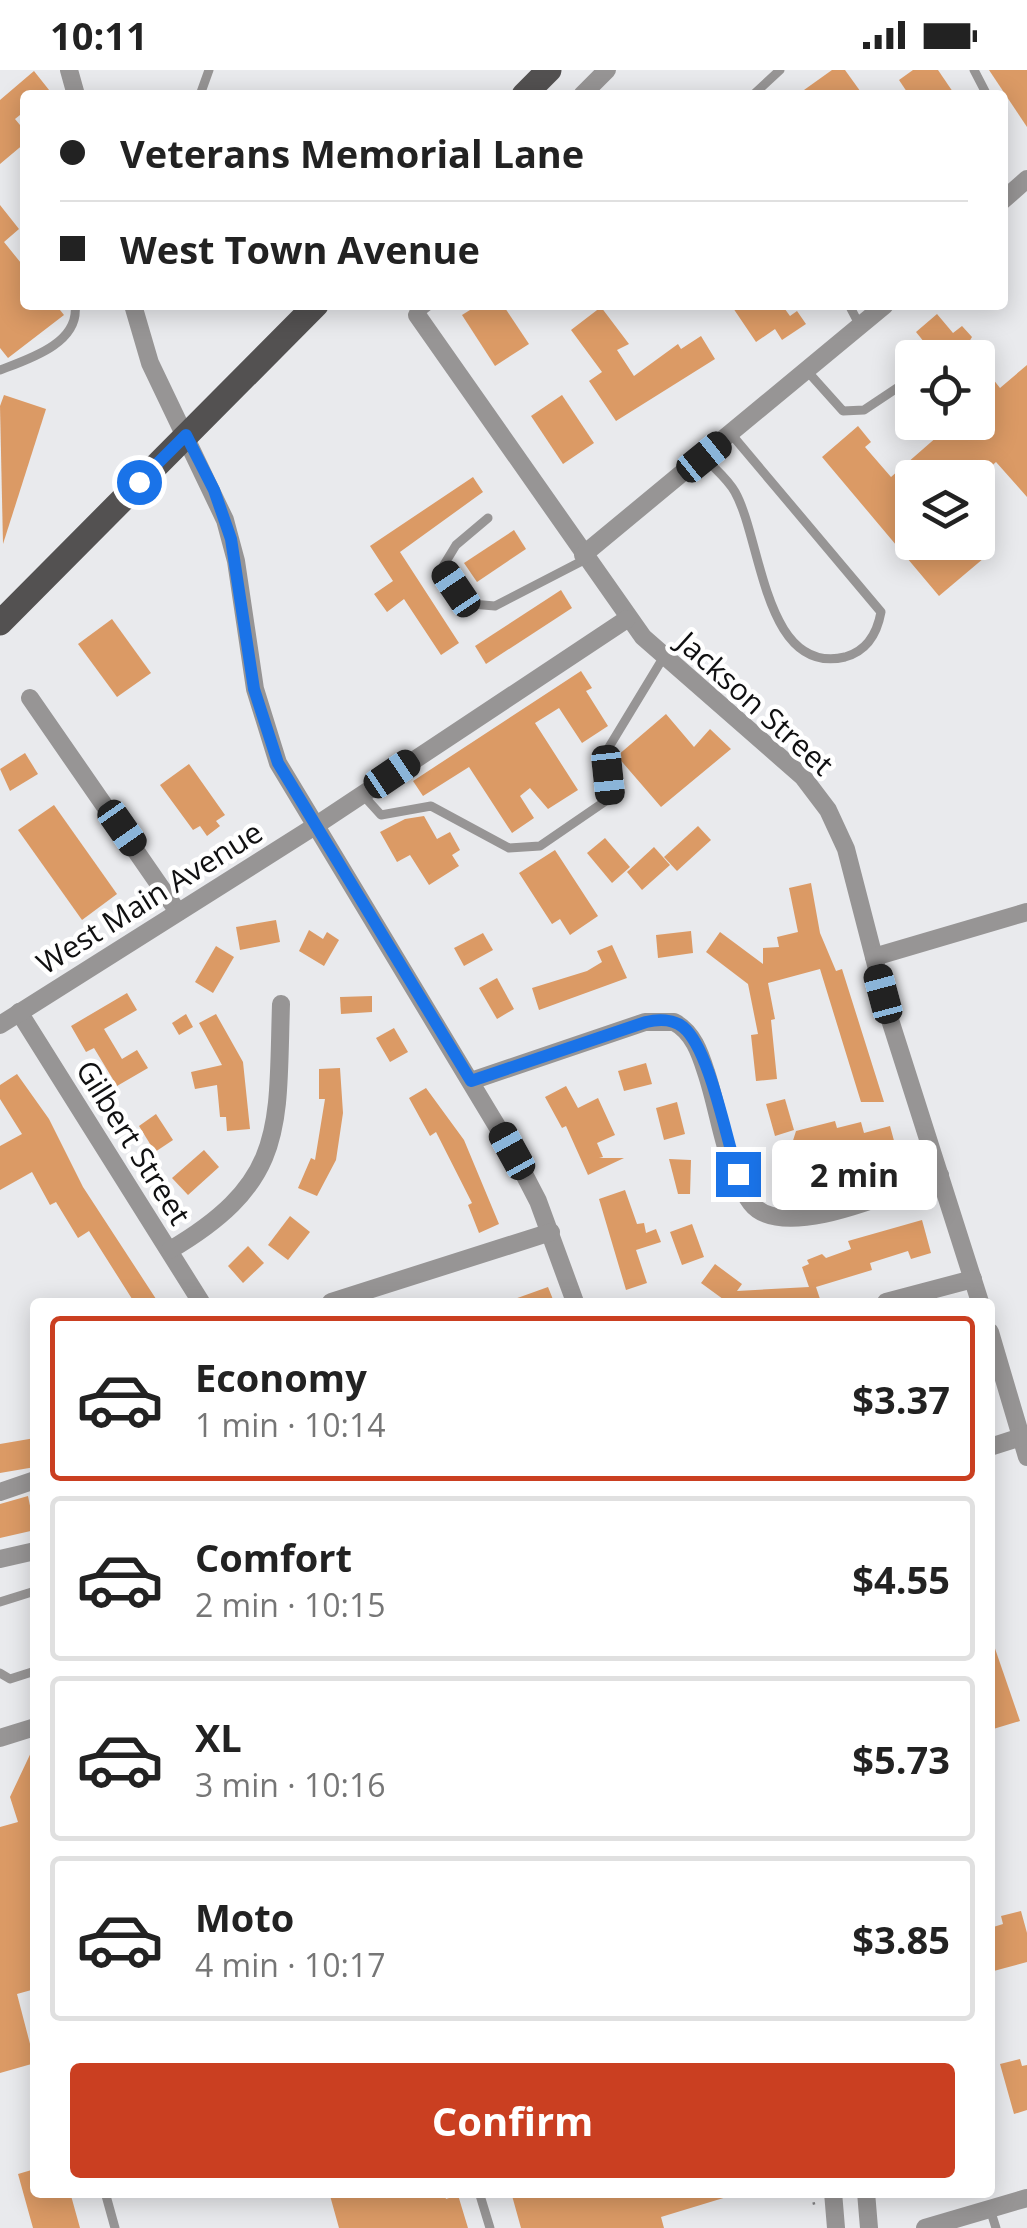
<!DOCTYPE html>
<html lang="en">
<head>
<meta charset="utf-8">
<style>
	:root { --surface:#fff; --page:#f2f2f2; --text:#222; --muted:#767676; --line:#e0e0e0; --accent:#ca3f21 }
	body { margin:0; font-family:"Open Sans",sans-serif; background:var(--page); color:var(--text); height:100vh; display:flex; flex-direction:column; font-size:38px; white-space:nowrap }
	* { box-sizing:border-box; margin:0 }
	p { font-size:32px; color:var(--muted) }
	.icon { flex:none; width:55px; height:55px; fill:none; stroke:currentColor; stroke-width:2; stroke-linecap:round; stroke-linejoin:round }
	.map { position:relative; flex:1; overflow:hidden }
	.drawer { position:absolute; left:30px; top:1228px; width:965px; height:900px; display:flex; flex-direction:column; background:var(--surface); border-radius:10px; box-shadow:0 5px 25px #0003 }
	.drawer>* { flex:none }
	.hud { position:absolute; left:20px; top:20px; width:988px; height:220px; border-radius:10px; box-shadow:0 5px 25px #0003; display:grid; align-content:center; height:220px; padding:0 40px; background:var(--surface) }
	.controls { position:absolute; left:895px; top:270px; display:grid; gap:20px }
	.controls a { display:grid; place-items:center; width:100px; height:100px; border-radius:10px; background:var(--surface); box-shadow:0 5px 25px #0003; font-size:50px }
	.end { position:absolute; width:45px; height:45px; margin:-22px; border:12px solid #1a73e8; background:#fff; box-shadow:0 0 0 5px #fff }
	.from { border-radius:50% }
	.bubble { position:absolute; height:70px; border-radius:10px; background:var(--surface); box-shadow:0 5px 25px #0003; font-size:32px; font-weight:700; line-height:70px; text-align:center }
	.car { position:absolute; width:30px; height:60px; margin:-30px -15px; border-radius:12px; box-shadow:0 0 8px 2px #0007; background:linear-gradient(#222 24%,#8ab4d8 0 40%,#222 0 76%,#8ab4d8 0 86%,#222 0) }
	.hud b { display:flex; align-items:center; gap:35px; height:95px; font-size:38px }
	.hud b+b { border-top:2px solid var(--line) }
	.hud i { width:25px; height:25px; background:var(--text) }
	ul { padding:18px 0 0; list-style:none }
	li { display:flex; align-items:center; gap:30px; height:165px; margin:0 20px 15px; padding:0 20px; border:5px solid var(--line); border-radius:10px }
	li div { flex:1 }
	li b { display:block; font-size:38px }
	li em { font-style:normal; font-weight:700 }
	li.current { border-color:var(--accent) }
	li>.icon { width:90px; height:90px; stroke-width:1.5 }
	.cta { display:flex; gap:20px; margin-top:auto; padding:20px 40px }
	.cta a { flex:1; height:115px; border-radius:10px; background:var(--accent); color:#fff; font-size:40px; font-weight:700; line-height:115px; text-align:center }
	.status { display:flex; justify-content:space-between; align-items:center; height:70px; padding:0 50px; background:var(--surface); direction:ltr }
	.status svg { height:28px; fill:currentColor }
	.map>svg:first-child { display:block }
	.building { fill:#db9a65 }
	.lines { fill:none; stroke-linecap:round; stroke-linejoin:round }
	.path { stroke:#838385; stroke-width:2.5; stroke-dasharray:2.5 8; stroke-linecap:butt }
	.lane { stroke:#979595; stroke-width:9 }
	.street { stroke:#979595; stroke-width:18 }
	.primary { stroke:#535151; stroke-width:25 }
	.route { stroke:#1a73e8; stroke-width:12 }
	.labels { text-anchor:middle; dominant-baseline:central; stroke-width:9; stroke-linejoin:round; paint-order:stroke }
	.street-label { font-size:30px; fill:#101011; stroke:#fff }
</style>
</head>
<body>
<div class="status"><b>10:11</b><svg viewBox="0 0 49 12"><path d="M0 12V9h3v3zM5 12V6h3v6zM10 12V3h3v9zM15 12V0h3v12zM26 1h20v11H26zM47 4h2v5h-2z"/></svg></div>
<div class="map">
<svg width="1027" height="2158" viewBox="0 0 1027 2158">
	<rect width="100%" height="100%" fill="#e9eaed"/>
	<g class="building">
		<polygon points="832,0 845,0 863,25 797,25"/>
		<polygon points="913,0 938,0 955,25 909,25 899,10"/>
		<polygon points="989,0 1027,0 1027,57"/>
		<polygon points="34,1 53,25 25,25 25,41 15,49 25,61 25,73 0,94 0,30"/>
		<polygon points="0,135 19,159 4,172 25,198 25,235 56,235 64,245 8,288 0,278"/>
		<polygon points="478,235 503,235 529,274 495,296 462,245"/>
		<polygon points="731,235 782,235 790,246 797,241 806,254 782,270 775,259 756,272"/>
		<polygon points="601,237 629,274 617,280 634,306 678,274 681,279 701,266 715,289 616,351 589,311 602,302 571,260"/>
		<polygon points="937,244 953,263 962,256 972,267 966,277 975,288 937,288 916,262"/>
		<polygon points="978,290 1000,318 1027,295 1027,427 996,392 978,408 912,408 912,472 971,472 984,488 939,526 822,387 858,356 871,372 865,377 891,407 954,352 978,352"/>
		<polygon points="4,325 46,339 3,474 0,336"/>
		<polygon points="562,325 594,373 563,394 531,346"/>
		<polygon points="473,407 483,422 400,482 459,573 441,585 404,529 387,542 374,524 393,511 370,476"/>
		<polygon points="514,460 526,479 477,512 464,493"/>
		<polygon points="561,520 572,538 486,594 475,576"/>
		<polygon points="112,549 151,603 117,627 78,574"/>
		<polygon points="581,601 592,618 586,621 608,656 582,673 559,638 535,653 578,720 548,739 530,718 520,726 534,748 512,763 469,697 423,726 413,711"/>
		<polygon points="666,644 694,677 710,659 731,679 661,737 617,686"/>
		<polygon points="25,683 38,704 10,721 0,699"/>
		<polygon points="189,694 225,745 216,751 220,756 207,766 200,756 193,760 160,715"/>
		<polygon points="54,735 117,824 82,850 18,760"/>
		<polygon points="424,746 437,769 450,762 460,780 452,785 459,796 429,815 410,785 397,792 380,762 405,749"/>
		<polygon points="698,756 711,770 677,801 664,787"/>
		<polygon points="605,768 630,797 612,813 587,783"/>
		<polygon points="654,777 670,795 642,820 627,802"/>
		<polygon points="555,780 598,846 570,865 560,849 552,854 519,803"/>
		<polygon points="811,813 820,863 836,901 842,899 884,1032 861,1032 820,899 768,913 775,949 771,950 777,1009 756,1011 751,965 758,964 748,914 706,882 720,862 763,894 763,878 779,877 777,867 798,862 789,818"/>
		<polygon points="276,850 280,872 240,880 236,857"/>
		<polygon points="309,860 323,869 327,862 339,870 324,896 299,881"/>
		<polygon points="691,861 693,883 658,888 656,865"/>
		<polygon points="483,863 493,880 464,896 454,878"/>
		<polygon points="612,875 627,908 539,940 532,918 587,901 602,892 597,881"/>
		<polygon points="216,876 234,887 213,923 195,912"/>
		<polygon points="497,908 514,939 497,949 479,918"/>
		<polygon points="127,923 137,940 104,959 122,989 137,980 148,998 117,1016 94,978 86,982 71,956"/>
		<polygon points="372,926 372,942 341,944 340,927"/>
		<polygon points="186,944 193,957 179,965 172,953"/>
		<polygon points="216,944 243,992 250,1059 227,1061 226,1047 220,1047 217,1015 195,1019 191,1002 222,995 199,953"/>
		<polygon points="394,958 408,982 390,992 376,968"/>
		<polygon points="646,993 652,1014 624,1021 618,1001"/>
		<polygon points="340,998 343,1043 336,1090 317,1126 298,1118 311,1088 315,1090 325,1029 319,1029 319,999"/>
		<polygon points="17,1004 49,1049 83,1117 158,1232 134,1232 89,1161 78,1168 56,1132 50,1135 32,1102 0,1120 0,1076 22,1064 0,1029 0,1015"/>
		<polygon points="566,1016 578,1038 598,1028 615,1065 597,1073 603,1087 599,1088 624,1088 588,1105 566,1056 562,1058 545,1027"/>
		<polygon points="426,1018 464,1070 499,1154 479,1163 468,1135 472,1133 436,1062 430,1066 409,1028"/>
		<polygon points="785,1029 794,1060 775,1066 766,1034"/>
		<polygon points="677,1032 685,1064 664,1070 656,1038"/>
		<polygon points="156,1044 173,1070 155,1082 139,1056"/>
		<polygon points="835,1051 837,1058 861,1052 864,1063 890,1056 896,1078 861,1088 857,1072 820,1082 825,1099 797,1107 790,1080 796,1061"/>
		<polygon points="204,1080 219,1097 188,1125 172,1108"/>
		<polygon points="669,1089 691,1090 690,1124 678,1124"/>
		<polygon points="625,1120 637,1154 644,1153 646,1163 656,1159 661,1172 636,1180 647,1213 626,1220 599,1129"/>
		<polygon points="290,1146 310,1162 288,1190 268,1175"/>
		<polygon points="922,1150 931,1183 911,1189 908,1181 870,1193 872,1200 816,1217 821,1232 732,1232 732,1228 727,1232 701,1213 715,1194 742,1214 737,1221 809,1217 802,1197 809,1194 807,1190 822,1184 826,1188 851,1179 848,1171"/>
		<polygon points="692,1154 704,1187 682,1195 670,1162"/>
		<polygon points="248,1176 264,1193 243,1213 228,1196"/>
		<polygon points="548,1217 554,1232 509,1232 509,1231"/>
		<polygon points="35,1368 35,1397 0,1403 0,1374"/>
		<polygon points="28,1426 35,1460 0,1468 0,1434"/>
		<polygon points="990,1564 1020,1651 990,1660"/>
		<polygon points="35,1674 35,1919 17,1924 35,1993 0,2003 0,1757 18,1752 10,1727"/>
		<polygon points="1021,1841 1027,1863 1027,1892 990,1902 990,1858 1003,1854 1001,1846"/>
		<polygon points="1020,1989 1022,1996 1027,1995 1027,2040 1014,2044 1000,1994"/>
		<polygon points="35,2099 35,2122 70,2122 80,2158 33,2158 18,2104"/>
		<polygon points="329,2122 444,2122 446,2129 458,2125 468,2158 339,2158"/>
		<polygon points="511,2122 729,2122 730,2126 661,2147 664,2158 521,2158"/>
	</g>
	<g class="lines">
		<polyline class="path" points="811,2122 816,2142"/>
		<g class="lane">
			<polyline points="974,0 987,25"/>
			<polyline points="200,25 209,0"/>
			<polyline points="753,25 780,0"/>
			<polyline points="849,235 859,254"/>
			<polyline points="417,245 430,235"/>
			<path d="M0,300C29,289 80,273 75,235"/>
			<polyline points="808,302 843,341 864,340 906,312"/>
			<path d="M704,387C714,398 728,409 735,422C762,470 764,606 845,587C867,581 877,564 881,542L732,365"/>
			<polyline points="488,448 456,475 442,498 471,534 495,536 586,489"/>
			<polyline points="362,724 381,745 431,736 509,778 540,776 610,728 606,682 663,588"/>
			<polyline points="0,1532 35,1521"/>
			<polyline points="0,1603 10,1609 35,1601"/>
			<polyline points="105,2122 115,2158"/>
			<polyline points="479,2122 490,2158"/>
			<polyline points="990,2139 996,2158"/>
		</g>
		<g class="street">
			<polyline points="69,0 76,25"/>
			<polyline points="582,25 607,0"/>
			<polyline points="1002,131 1027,109"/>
			<polyline points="133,235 150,293 225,450 236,491 255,619 278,693 512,1081 538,1131 575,1232"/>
			<polyline points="417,245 643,567 803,707 828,740 846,779 891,953 980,1232"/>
			<polyline points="583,485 885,235"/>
			<polyline points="30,628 178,842"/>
			<polyline points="874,887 1027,842"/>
			<polyline points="19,942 201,1232"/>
			<polyline points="0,955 315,756 627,549"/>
			<path d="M471,1011L645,952H674C693,962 700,983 706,1002C720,1043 725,1099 751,1133C782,1174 899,1119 940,1105"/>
			<path d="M170,1180C287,1111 277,1058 281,934"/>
			<polyline points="331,1232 551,1162"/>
			<polyline points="886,1232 973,1209"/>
			<polyline points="990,1262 1027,1387"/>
			<polyline points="990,1377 1027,1365"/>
			<polyline points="0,1422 35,1410"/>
			<polyline points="0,1489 35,1481"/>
			<polyline points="0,1668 35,1657"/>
			<polyline points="833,2122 836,2158"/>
			<polyline points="866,2122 869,2158"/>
			<polyline points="925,2158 1027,2128"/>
		</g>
		<g class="primary">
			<polyline points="524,25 549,0"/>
			<polyline points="0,553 316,235"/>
		</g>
	</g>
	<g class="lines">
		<path class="route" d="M139,412L186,365L214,420L231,469L254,619L278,693L471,1011L646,952C658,949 673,949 683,957C710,979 726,1069 738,1104"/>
	</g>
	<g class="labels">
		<g class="street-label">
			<text transform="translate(756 633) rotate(42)">Jackson Street</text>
			<text transform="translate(149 827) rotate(-32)">West Main Avenue</text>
			<text transform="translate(134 1072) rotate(58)">Gilbert Street</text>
		</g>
	</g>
</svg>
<div class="controls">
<a><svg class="icon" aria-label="locate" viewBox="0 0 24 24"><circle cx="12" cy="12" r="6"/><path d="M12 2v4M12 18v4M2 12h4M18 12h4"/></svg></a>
<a><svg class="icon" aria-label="layers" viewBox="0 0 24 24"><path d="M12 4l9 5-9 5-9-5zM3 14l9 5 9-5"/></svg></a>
</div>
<i class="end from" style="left:139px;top:412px"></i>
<i class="end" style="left:738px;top:1104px"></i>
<div class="bubble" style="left:772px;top:1070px;width:165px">2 min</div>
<i class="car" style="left:704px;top:387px;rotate:51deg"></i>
<i class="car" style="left:456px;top:519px;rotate:326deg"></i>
<i class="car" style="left:392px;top:704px;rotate:56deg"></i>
<i class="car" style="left:608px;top:705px;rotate:174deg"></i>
<i class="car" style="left:122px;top:758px;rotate:145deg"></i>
<i class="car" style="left:883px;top:924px;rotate:345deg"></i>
<i class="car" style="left:512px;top:1081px;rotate:331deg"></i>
<div class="hud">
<b><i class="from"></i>Veterans Memorial Lane</b>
<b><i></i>West Town Avenue</b>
</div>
<section class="drawer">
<ul>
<li class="current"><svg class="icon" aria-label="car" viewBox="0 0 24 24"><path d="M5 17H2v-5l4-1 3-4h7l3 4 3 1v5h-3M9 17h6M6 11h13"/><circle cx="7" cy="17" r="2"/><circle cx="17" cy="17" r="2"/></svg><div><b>Economy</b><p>1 min · 10:14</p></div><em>$3.37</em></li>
<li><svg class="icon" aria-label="car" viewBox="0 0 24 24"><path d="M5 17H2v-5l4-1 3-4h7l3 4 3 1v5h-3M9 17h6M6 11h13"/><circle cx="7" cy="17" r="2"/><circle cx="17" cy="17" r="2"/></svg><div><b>Comfort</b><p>2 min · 10:15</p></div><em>$4.55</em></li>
<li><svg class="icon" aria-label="car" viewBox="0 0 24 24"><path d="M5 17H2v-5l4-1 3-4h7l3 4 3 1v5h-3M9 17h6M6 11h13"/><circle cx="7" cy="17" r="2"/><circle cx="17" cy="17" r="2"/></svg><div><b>XL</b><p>3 min · 10:16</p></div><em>$5.73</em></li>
<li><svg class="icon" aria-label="car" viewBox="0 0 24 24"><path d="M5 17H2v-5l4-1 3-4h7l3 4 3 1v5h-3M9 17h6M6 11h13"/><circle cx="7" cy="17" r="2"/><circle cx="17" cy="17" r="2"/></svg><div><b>Moto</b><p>4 min · 10:17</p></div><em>$3.85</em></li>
</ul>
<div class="cta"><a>Confirm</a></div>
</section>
</div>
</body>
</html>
